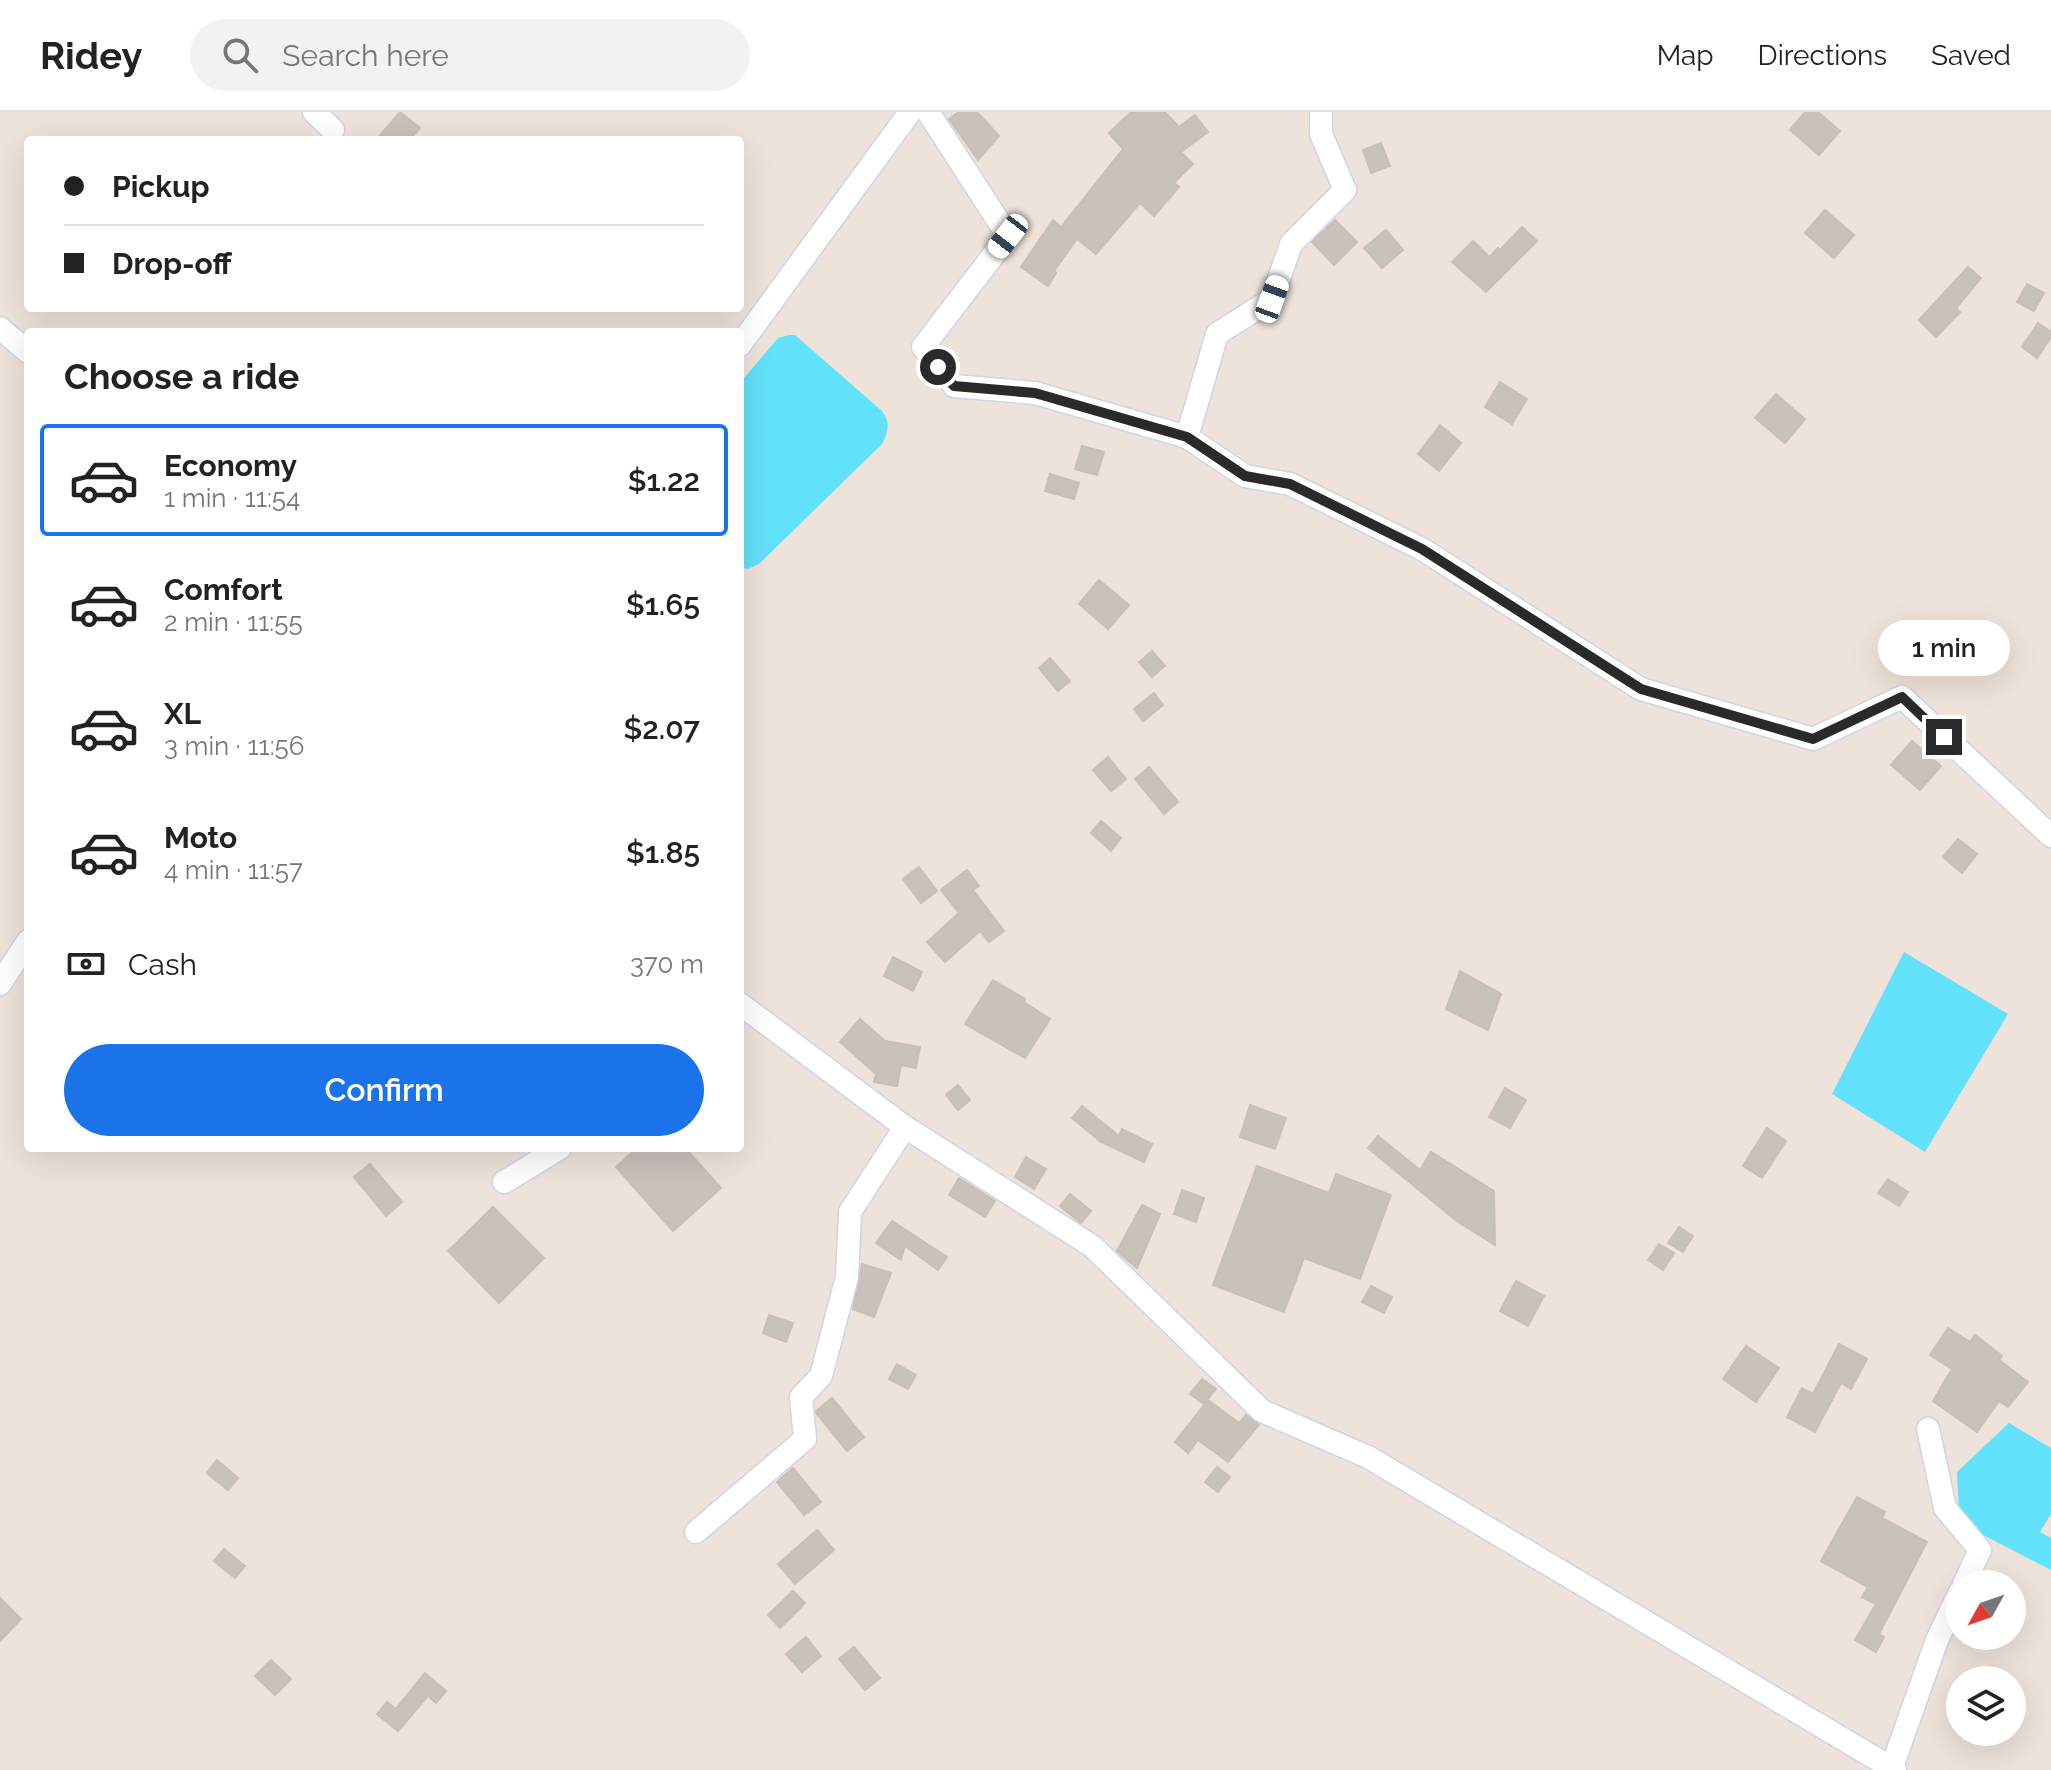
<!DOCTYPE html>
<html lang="en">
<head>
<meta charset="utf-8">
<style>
	:root { --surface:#fff; --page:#f2f2f2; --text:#222; --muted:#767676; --line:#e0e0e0; --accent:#1a73e8 }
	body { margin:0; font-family:Raleway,sans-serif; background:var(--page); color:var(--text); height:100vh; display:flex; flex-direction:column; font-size:30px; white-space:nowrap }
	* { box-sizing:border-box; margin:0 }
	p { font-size:26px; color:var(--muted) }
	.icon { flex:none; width:44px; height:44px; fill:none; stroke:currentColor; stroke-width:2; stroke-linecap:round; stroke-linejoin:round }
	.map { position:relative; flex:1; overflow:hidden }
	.drawer { position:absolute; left:24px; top:216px; width:720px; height:824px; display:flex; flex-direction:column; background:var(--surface); border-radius:8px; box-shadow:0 8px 32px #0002 }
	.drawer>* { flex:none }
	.hud { position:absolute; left:24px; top:24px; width:720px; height:176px; border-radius:8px; box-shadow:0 8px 32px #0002; display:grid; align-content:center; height:176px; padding:0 40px; background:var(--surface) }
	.needle { width:52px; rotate:230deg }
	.controls { position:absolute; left:1946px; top:1458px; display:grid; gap:16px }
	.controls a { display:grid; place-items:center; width:80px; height:80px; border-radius:50%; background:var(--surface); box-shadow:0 8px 32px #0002; font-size:40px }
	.end { position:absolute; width:36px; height:36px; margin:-18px; border:10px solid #2a2a2a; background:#fff; box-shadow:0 0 0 4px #fff }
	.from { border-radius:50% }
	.bubble { position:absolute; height:56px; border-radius:28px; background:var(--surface); box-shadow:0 8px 32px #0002; font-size:26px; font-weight:600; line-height:56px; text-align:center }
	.car { position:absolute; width:24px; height:48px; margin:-24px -12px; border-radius:10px; box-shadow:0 0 6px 2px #0007; background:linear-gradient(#fff 24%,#345 0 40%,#fff 0 76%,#345 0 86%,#fff 0) }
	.hud b { display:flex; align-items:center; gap:28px; height:76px; font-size:30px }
	.hud b+b { border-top:2px solid var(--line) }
	.hud i { width:20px; height:20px; background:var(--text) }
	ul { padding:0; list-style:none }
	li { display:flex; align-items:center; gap:24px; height:112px; margin:0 16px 12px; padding:0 24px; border:4px solid transparent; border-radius:8px }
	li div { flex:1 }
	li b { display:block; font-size:30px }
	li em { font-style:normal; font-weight:600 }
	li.active { border-color:var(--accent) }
	li>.icon { width:72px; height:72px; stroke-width:1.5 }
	h2 { padding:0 40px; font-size:36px; line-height:96px }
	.pay { display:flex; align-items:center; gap:20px; height:88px; padding:0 40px; font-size:30px }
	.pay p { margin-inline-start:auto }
	.action { display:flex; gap:16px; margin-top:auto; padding:16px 40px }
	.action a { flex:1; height:92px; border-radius:48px; background:var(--accent); color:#fff; font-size:32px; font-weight:600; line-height:92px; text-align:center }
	header { display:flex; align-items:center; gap:48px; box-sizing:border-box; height:112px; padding:0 40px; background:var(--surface); border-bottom:2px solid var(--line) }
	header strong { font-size:38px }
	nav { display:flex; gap:44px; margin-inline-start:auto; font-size:28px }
	.search { width:560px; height:72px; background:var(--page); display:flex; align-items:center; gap:20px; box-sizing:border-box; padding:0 28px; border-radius:44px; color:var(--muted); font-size:30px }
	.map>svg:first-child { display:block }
	.water { fill:#62e1fb }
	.building { fill:#c8c2b9; stroke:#c9bfb4; stroke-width:2 }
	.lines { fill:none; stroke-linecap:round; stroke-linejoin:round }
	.minor-casing { stroke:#cfd5e4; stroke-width:25 }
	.minor { stroke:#fff; stroke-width:22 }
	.route { stroke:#2a2a2a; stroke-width:10 }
</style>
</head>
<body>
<header>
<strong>Ridey</strong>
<div class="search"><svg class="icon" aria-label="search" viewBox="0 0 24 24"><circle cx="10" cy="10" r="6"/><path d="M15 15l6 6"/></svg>Search here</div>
<nav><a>Map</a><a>Directions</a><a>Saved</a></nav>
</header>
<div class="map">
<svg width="2051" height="1658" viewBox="0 0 2051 1658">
	<rect width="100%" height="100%" fill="#eee3da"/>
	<g class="water">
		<path d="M789,223H795L882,299C891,311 888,320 882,332L759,452L748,457L740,455V271L778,226Z"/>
		<polygon points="1904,840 2008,902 1925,1040 1832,982"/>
		<polygon points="2009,1311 2051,1336 2051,1402 2040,1420 2051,1426 2051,1458 1985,1424 1959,1405 1957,1360"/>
	</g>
	<g class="building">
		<polygon points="400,0 420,16 410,28 376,28"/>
		<polygon points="959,0 977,0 999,24 978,48 949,7"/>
		<polygon points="1131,0 1165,0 1179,15 1195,3 1208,20 1181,40 1193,52 1174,71 1179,75 1154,104 1140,91 1096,142 1077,127 1054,159 1056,161 1048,174 1021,155 1053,108 1061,115 1123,37 1109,21"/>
		<polygon points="1805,0 1818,0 1840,19 1819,43 1790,18"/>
		<polygon points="1381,31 1390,54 1371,61 1363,38"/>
		<polygon points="1825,98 1854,123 1834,146 1805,121"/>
		<polygon points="1335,108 1357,130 1334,153 1312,130"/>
		<polygon points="1522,115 1537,129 1486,180 1452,150 1473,129 1489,145 1498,136 1500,138"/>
		<polygon points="1386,118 1403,138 1382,156 1364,136"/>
		<polygon points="1968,155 1981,166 1956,196 1960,200 1936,225 1919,208"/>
		<polygon points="2027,172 2044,181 2034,199 2017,190"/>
		<polygon points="2038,211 2051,220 2051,225 2037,246 2022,235"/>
		<polygon points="1500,270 1527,287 1512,312 1485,295"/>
		<polygon points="1776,282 1805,307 1785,331 1755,306"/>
		<polygon points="1440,313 1461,331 1439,359 1418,342"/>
		<polygon points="1082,334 1104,340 1097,363 1075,357"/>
		<polygon points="1050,362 1079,371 1074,387 1045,379"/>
		<polygon points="1099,468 1129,493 1108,517 1079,492"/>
		<polygon points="1152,539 1165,554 1152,565 1139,550"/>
		<polygon points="1050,546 1070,569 1058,579 1039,556"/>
		<polygon points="1154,581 1163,593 1143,609 1134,597"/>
		<polygon points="1912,629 1941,654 1920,678 1891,653"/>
		<polygon points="1108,645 1126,667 1111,679 1093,658"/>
		<polygon points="1149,655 1178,690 1164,702 1135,667"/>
		<polygon points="1101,709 1121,726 1111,739 1091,721"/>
		<polygon points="1958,727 1977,742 1962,761 1943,745"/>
		<polygon points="919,755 937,779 921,791 903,767"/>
		<polygon points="967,758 979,774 973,778 1004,819 989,830 980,819 945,850 927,830 959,801 941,778"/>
		<polygon points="893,845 922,860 913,879 884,864"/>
		<polygon points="1460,859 1501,882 1488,918 1446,897"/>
		<polygon points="993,868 1025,887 1024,890 1050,907 1025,946 965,912"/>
		<polygon points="860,907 885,929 920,935 916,956 901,953 897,974 874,970 876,962 840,930"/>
		<polygon points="958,973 970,988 958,998 946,983"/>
		<polygon points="1505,976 1526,988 1510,1016 1489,1005"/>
		<polygon points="1250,993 1286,1006 1275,1037 1240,1025"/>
		<polygon points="1082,994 1119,1024 1122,1017 1152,1032 1144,1050 1101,1030 1072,1006"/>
		<polygon points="1767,1016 1786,1029 1762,1066 1743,1054"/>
		<polygon points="1378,1024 1420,1058 1431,1040 1494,1079 1495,1133 1458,1110 1368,1036"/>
		<polygon points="637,1036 685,1036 721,1076 673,1119 616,1055"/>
		<polygon points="1026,1045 1046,1057 1034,1077 1015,1065"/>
		<polygon points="370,1052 402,1090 386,1104 354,1065"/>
		<polygon points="1257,1054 1329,1081 1336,1062 1391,1083 1360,1167 1304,1146 1284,1200 1213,1173"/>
		<polygon points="959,1066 995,1089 985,1105 949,1083"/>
		<polygon points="1888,1067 1908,1080 1899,1094 1878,1081"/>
		<polygon points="1182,1078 1204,1086 1196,1110 1174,1102"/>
		<polygon points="1070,1082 1091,1099 1081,1111 1060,1094"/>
		<polygon points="1142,1093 1160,1102 1137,1156 1117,1139"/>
		<polygon points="493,1095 544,1146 499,1191 448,1139"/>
		<polygon points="892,1109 947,1145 938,1158 905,1134 901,1148 876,1131"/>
		<polygon points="1679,1115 1693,1124 1683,1140 1668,1131"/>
		<polygon points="1659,1132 1674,1141 1663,1158 1648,1148"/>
		<polygon points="862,1152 891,1161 874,1205 853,1197"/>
		<polygon points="1516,1169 1544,1184 1528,1214 1500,1199"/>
		<polygon points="1371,1174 1392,1185 1384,1201 1362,1190"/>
		<polygon points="769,1203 793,1211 786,1230 763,1221"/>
		<polygon points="1948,1216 1970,1230 1975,1223 2002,1244 1999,1248 2028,1270 2008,1295 1999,1289 1977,1320 1933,1289 1952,1257 1930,1243"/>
		<polygon points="1839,1232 1867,1247 1851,1277 1841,1271 1815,1320 1787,1305 1802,1276 1813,1282"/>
		<polygon points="1746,1234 1779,1256 1756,1290 1723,1267"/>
		<polygon points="897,1252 916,1263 908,1277 889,1267"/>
		<polygon points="1202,1267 1216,1277 1204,1292 1190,1282"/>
		<polygon points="832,1286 864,1325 847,1339 817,1302 816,1299"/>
		<polygon points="1208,1288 1239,1311 1246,1303 1259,1313 1228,1350 1198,1328 1188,1341 1175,1330"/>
		<polygon points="217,1348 238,1366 228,1378 207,1361"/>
		<polygon points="1217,1355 1230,1365 1218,1380 1205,1370"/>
		<polygon points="793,1356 821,1390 804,1403 777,1370"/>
		<polygon points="1857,1385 1885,1400 1882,1406 1927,1430 1879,1522 1884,1525 1876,1540 1855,1528 1876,1492 1862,1485 1868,1475 1821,1449"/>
		<polygon points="817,1418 834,1438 795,1472 778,1452"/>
		<polygon points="224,1437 245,1454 235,1466 214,1449"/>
		<polygon points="793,1479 805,1491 780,1516 768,1503"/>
		<polygon points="0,1486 21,1507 0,1529"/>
		<polygon points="806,1525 821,1544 802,1560 786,1542"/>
		<polygon points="854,1535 880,1566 865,1578 839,1547"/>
		<polygon points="271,1548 291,1567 275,1583 255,1564"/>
		<polygon points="425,1561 446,1579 436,1591 428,1584 398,1619 377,1602 387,1590 396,1597"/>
	</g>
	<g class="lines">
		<g class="minor-casing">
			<g id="minor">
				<polyline points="314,0 333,18"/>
				<polyline points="928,0 1008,124 923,235 954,274 1035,281 1187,325 1245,364 1290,372 1422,437 1641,577 1813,627 1902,585 2051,724"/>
				<polyline points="0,216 28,240"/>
				<polyline points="740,233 910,0"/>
				<polyline points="1187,325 1217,222 1272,187 1291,132 1345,78 1321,22 1321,0"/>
				<polyline points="0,872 28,829"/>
				<polyline points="740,892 905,1015 1092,1134 1262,1299 1368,1345 1895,1658"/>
				<polyline points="504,1070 560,1036"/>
				<polyline points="1928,1317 1945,1396 1980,1438 1964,1472"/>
				<polyline points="696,1420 805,1327 801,1285 821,1264 847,1165 850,1100 905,1015"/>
				<polyline points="1892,1655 1937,1528 1960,1480"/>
			</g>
		</g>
		<use href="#minor" class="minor"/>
	</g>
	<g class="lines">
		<polyline class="route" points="938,255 954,274 1035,281 1187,325 1245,364 1290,372 1422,437 1641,577 1813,627 1902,585 1944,625"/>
	</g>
</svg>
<div class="controls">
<a><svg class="needle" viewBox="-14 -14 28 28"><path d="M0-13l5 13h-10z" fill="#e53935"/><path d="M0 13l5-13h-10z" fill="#767676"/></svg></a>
<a><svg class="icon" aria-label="layers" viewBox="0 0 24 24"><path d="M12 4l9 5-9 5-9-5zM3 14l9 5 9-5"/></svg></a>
</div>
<i class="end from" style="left:938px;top:255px"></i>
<i class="end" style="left:1944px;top:625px"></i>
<div class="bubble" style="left:1878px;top:508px;width:132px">1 min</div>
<i class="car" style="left:1008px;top:124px;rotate:218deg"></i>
<i class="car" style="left:1272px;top:187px;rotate:20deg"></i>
<div class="hud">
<b><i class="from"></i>Pickup</b>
<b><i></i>Drop-off</b>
</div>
<section class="drawer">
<h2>Choose a ride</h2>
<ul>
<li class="active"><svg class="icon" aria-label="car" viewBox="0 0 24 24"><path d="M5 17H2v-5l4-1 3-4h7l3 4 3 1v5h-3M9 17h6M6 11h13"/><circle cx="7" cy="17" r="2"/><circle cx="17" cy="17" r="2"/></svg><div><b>Economy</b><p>1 min · 11:54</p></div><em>$1.22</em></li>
<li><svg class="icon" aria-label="car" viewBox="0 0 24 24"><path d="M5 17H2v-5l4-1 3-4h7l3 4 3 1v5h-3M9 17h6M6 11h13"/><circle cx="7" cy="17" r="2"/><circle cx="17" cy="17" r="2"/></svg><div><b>Comfort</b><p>2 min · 11:55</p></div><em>$1.65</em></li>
<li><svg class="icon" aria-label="car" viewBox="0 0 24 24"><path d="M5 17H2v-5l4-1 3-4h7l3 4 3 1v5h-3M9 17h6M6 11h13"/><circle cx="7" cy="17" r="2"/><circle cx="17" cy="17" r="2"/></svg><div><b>XL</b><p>3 min · 11:56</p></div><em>$2.07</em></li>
<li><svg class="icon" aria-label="car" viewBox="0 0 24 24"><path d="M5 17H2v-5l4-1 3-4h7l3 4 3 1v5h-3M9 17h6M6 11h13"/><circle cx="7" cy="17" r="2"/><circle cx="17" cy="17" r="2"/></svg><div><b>Moto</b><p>4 min · 11:57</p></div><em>$1.85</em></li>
</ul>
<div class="pay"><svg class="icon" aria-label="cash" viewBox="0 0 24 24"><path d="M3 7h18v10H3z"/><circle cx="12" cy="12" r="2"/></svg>Cash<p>370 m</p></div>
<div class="action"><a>Confirm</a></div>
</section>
</div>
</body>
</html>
